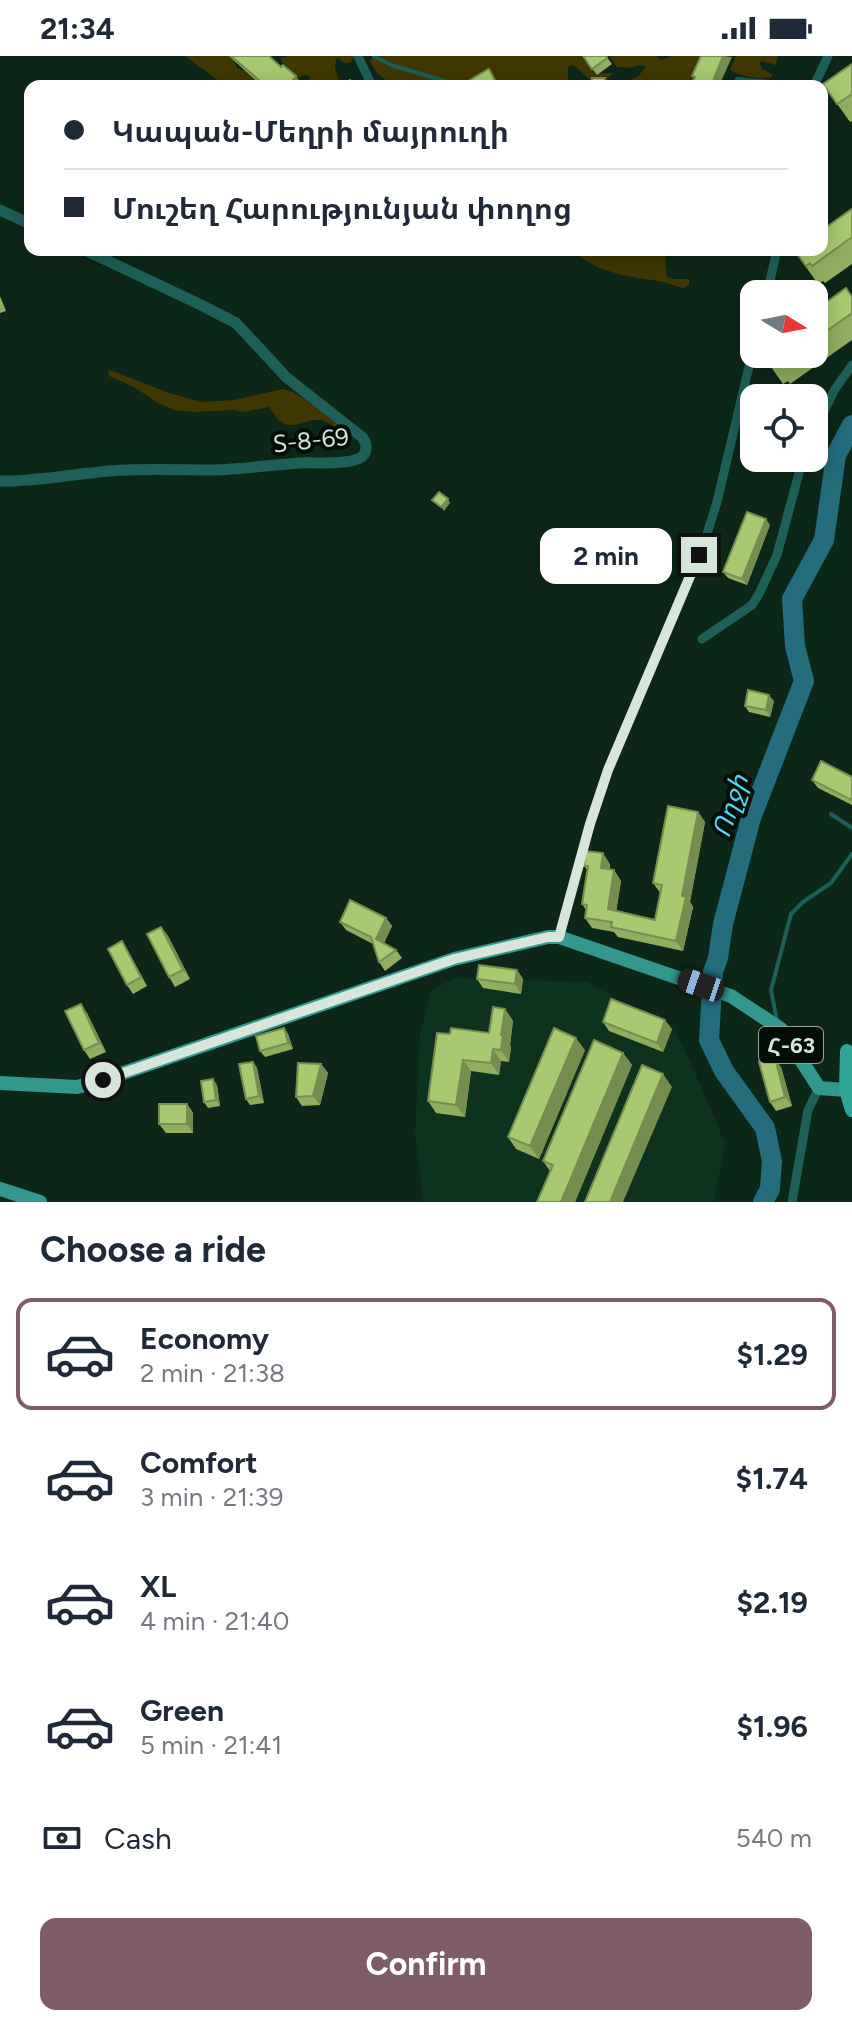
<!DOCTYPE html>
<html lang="en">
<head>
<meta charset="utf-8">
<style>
	:root { --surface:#fff; --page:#f6f6f7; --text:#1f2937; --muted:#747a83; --line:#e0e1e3; --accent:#7f5c69 }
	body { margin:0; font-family:Figtree,"Noto Sans Armenian",sans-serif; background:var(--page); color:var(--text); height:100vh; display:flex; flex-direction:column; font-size:30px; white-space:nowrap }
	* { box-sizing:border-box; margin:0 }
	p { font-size:26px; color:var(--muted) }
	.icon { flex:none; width:44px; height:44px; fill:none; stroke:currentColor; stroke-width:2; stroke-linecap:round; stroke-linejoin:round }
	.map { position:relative; height:1146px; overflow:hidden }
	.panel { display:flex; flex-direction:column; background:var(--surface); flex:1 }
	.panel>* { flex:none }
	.hud { position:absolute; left:24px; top:24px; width:804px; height:176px; border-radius:16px; box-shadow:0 4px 20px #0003; display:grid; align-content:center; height:176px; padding:0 40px; background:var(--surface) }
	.needle { width:52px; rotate:100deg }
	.fabs { position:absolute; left:740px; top:224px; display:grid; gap:16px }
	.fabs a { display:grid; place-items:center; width:88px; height:88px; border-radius:16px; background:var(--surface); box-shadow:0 4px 20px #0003; font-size:40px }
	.end { position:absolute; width:36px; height:36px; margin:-18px; border:10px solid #d6e6db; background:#111; box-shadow:0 0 0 4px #111 }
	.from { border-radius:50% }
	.bubble { position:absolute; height:56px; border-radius:16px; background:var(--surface); box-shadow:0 4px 20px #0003; font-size:26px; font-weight:700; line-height:56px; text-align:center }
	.car { position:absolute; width:24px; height:48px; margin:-24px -12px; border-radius:10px; box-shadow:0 0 6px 2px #0007; background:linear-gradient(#222 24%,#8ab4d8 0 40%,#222 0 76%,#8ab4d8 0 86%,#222 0) }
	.hud b { display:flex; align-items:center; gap:28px; height:76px; font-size:30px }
	.hud b+b { border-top:2px solid var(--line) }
	.hud i { width:20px; height:20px; background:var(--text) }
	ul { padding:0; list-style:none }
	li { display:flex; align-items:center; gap:24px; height:112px; margin:0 16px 12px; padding:0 24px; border:4px solid transparent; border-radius:16px }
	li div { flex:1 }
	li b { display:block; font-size:30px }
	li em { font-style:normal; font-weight:700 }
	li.selected { border-color:var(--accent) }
	li>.icon { width:72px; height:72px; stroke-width:1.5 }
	h2 { padding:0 40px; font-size:36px; line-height:96px }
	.pay { display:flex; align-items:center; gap:20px; height:88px; padding:0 40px; font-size:30px }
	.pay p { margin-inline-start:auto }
	.button { display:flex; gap:16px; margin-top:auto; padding:16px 40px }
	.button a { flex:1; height:92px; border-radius:16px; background:var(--accent); color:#fff; font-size:32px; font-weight:700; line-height:92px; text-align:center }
	.status { display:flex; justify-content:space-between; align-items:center; height:56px; padding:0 40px; background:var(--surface); direction:ltr }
	.status svg { height:22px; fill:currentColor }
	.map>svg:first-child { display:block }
	.built { fill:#0e321e }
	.green { fill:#403702 }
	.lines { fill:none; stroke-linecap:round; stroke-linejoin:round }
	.river { stroke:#236d7c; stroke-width:20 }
	.service { stroke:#1e5f58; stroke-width:4 }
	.minor { stroke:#1e5f58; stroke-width:9 }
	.tertiary { stroke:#1e5f58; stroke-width:11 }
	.primary { stroke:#32988d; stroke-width:14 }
	.trunk { stroke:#30a498; stroke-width:14 }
	.wall { fill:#90ae60 }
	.shaded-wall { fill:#758d4e }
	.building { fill:#a7ca70; stroke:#758d4e; stroke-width:2 }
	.route { stroke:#d6e6db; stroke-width:10 }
	.labels { text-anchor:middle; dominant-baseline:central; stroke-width:8; stroke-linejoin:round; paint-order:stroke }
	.shield { fill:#040d06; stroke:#97a59b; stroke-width:2 }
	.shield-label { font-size:22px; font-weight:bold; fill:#d6e6db }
	.street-label { font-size:24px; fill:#d6e6db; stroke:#040d06 }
	.water-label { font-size:26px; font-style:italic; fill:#4dd9f4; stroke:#040d06 }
</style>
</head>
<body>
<div class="status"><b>21:34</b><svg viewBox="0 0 49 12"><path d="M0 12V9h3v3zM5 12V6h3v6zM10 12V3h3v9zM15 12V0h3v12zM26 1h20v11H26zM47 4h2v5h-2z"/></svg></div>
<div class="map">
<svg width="852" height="1146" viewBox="0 0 852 1146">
	<rect width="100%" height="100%" fill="#0c2717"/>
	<polygon class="built" points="454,922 587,926 675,975 694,1014 725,1087 714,1146 423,1146 415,1078 420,978 431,934"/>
	<g class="green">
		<path d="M186,0H233L237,12L248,16L257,15L258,30H222C213,17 197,11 186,0Z"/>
		<polygon points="289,0 353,0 354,2 350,7 344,7 338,2 336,3 335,12 339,24 330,25 332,30 303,30 310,23 309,20 306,19 298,22 281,5 281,2"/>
		<path d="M389,0H581L596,17H613L605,26C586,26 586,18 573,9L568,11V30H392L376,16L370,5L372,1Z"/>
		<polygon points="609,0 656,0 661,4 671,0 712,0 700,30 619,30 638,20 646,11 641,9 630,12 617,11"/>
		<path d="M736,0H778L776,9L762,5L759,7L762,13L772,18V21C761,24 741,21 730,14Z"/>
		<path d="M573,194H678L677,197L665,200L667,221L674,223H689V229L683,232C675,230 667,226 658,225C629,221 594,216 573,194Z"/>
		<path d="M110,314L169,337L201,346L234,344L283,333L293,336L306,344L352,380L350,382C340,378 332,366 321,364C306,361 290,378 277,362C274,358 272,354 269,351L244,356L234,354L195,356L174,354L158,347L134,331L109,320L108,315Z"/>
	</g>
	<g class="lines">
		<polyline class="river" points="763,1146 770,1133 772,1105 765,1072 724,1015 709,984 713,916 718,902 723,868 751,762 804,625 795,590 792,543 824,484 836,399 852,369"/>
		<g class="service">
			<polyline points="374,0 391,9 448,26 452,30"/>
			<polyline points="737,23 813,30"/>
			<polyline points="831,758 852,772"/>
			<polyline points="777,965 771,934 791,858 803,846 831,827 852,798"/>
		</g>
		<g class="minor">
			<polyline points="358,0 372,30"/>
			<polyline points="814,30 828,0"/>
			<polyline points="767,238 777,194"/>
			<polyline points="814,376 835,333 852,309"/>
			<polyline points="702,583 752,549 759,538 777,499 803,402"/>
			<polyline points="559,881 590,768 608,714 706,481 717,446 754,289"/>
			<polyline points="792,1146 808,1054 819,1032"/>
		</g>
		<g class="tertiary">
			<polyline points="0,154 30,168"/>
			<path d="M0,425C43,426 85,415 128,414C157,413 185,414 214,414C243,413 271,409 300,407C317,406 338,409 355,404C367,401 369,390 362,381L286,321L236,267L199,248L85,194"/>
		</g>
		<g class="primary">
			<polyline points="0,1027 77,1031 103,1024 454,903 548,881 559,881 731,940 781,973 819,1032 846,1034"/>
			<polyline points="0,1133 40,1146"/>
		</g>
		<polyline class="trunk" points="847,995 846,1034 852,1054"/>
	</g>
	<g class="wall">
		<polygon points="229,0 269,0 281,11 296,20 301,28 299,30 262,30"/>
		<polygon points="583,0 606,0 612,8 597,19"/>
		<polygon points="852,8 852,65 850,66 823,28"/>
		<polygon points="852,153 852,208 825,227 823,225 818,228 794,194"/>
		<polygon points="0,240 6,255 0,257"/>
		<polygon points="852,241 852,284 790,328 788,325 783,328 762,298 814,298 814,255"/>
		<polygon points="770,469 747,529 728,522 723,516"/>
		<polygon points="774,645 770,661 749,656 745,650"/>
		<polygon points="852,721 852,749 818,732 812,724"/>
		<polygon points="698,756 705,766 690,846 693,851 683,895 618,881 614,876 592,872 585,862 586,854 582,848 588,815 584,810 610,808 610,814 614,814 621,825 616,855 655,864 661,838 653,827"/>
		<polygon points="386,862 392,870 384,887 396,894 402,902 385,915 379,906 373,888 346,874 340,866"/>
		<polygon points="161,871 168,880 190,923 175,931 169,921"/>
		<polygon points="128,895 147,930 133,938 127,929"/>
		<polygon points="517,914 523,923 521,938 483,932 477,923"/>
		<polygon points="505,953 513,965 510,989 511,991 509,1006 501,1005 499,1019 471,1015 465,1061 436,1057 428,1045 450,978 489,977"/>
		<polygon points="87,957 106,996 90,1003 84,994"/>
		<polygon points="603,966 672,973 663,996 609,975"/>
		<polygon points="284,972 288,978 293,993 265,1001 260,995"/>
		<polygon points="585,994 539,1103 516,1093 508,1081"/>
		<polygon points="623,997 632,1009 575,1146 537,1146 550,1115 543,1105"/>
		<polygon points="253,1006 257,1012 264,1047 250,1049 246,1043"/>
		<polygon points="321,1008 328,1017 320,1049 302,1050 296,1041"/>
		<polygon points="781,1011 792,1050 776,1055 770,1046"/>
		<polygon points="217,1029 220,1050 208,1052 204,1046"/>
		<polygon points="187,1048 193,1057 193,1077 166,1077 159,1068"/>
	</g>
	<g class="shaded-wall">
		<polygon points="723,0 732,1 719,30 710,30"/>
		<polygon points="296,20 301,28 299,30 288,30"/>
		<polygon points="448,443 450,447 444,455 441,451"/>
		<polygon points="766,463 770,469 747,529 742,523"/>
		<polygon points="769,639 774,645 770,661 766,654"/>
		<polygon points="698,756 705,766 690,846 693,851 683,895 676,885 682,840"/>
		<polygon points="603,797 610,808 608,822 601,812"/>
		<polygon points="614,814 621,825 615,864 608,853"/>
		<polygon points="386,862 392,870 382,891 376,883"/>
		<polygon points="161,871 168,880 190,923 183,914"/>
		<polygon points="122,885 128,895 147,930 141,921"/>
		<polygon points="517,914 523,923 521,938 515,928"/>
		<polygon points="81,948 87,957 106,996 99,987"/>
		<polygon points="505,953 513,965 510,989 511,991 509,1006 501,994 501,979"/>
		<polygon points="665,964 672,973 663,996 657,987"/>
		<polygon points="284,972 288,978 293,993 288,987"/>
		<polygon points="576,982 585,994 539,1103 530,1090"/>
		<polygon points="493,993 501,1005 499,1019 491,1007"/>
		<polygon points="623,997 632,1009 575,1146 561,1146"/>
		<polygon points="775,1002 781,1011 792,1050 785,1041"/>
		<polygon points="463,1004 471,1015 465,1061 456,1049"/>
		<polygon points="253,1006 257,1012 264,1047 259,1040"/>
		<polygon points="321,1008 328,1017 320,1049 313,1040"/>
		<polygon points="663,1018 672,1031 623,1146 610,1146"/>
		<polygon points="213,1023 217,1029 220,1050 216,1044"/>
		<polygon points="187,1048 193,1057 193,1077 187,1068"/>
	</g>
	<g class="building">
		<polygon points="231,0 269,0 281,11 283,9 296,20 288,30 266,30"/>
		<polygon points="583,0 606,0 607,2 592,13"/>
		<polygon points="701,0 723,0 711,30 690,30 695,21 692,20"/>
		<polygon points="852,8 852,38 837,48 823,28"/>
		<polygon points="489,13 498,30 473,30 470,24"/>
		<polygon points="592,22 605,22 604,30 591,30"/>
		<polygon points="350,24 355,30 341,30"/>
		<polygon points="852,153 852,181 812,210 810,207 806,210 794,194 822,194 822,174"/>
		<polygon points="846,232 852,241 852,257 814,284 814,255"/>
		<polygon points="762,298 794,298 778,310 776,307 771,310"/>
		<polygon points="439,436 448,443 441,451 432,444"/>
		<polygon points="747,456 766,463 742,523 723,516"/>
		<polygon points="748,634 769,639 766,654 745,650"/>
		<polygon points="821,705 852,721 852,744 812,724"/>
		<polygon points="668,750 698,756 682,840 686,841 676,885 611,871 612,866 585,862 587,849 582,848 588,810 584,810 586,795 603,797 601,812 614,814 608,853 655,864 662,829 653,827"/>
		<polygon points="350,844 386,862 376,883 396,894 379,906 371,881 340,866"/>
		<polygon points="161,871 183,914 169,921 147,878"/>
		<polygon points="122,885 141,921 127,929 108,893"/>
		<polygon points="479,909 517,914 515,928 477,923"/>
		<polygon points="611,943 665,964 657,987 603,966"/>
		<polygon points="81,948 99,987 84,994 65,955"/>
		<polygon points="493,951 505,953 501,979 503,979 501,994 493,993 491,1007 463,1004 456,1049 428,1045 437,977 450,978 451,972 489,977"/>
		<polygon points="284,972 288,987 260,995 256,980"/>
		<polygon points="554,972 576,982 530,1090 508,1081"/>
		<polygon points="594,984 623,997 561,1146 537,1146 553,1109 543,1105"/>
		<polygon points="775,1002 785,1041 770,1046 759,1006"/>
		<polygon points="253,1006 259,1040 246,1043 239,1008"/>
		<polygon points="298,1007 321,1008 313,1040 296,1041"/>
		<polygon points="642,1009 663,1018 610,1146 585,1146"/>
		<polygon points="213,1023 216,1044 204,1046 201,1025"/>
		<rect x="159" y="1048" width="28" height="20"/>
	</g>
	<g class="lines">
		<polyline class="route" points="103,1024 454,903 548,881 559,881 590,768 608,714 699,499"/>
	</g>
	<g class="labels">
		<rect class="shield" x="759" y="971" width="64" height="36" rx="6"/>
		<g class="shield-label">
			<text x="791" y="989">Հ-63</text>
		</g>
		<g class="street-label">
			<text transform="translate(311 384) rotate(-6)">Տ-8-69</text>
		</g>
		<g class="water-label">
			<text transform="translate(730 750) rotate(-72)">Ողջի</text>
		</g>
	</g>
</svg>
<div class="fabs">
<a><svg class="needle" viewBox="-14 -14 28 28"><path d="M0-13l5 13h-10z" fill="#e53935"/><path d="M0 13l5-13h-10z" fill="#747a83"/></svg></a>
<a><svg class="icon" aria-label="locate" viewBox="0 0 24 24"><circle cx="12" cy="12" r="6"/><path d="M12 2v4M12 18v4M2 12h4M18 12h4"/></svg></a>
</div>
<i class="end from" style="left:103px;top:1024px"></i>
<i class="end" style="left:699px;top:499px"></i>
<div class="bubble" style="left:540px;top:472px;width:132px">2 min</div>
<i class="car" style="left:701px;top:929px;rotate:289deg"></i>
<div class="hud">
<b><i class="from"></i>Կապան-Մեղրի մայրուղի</b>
<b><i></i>Մուշեղ Հարությունյան փողոց</b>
</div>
</div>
<section class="panel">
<h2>Choose a ride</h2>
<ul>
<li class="selected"><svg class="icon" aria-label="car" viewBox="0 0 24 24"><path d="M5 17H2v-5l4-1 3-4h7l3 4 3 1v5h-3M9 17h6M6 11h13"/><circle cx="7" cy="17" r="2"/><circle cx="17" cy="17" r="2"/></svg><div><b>Economy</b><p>2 min · 21:38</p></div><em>$1.29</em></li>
<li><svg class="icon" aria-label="car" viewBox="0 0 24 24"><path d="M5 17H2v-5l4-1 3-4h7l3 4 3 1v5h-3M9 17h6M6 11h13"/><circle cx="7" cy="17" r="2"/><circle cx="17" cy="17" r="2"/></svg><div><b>Comfort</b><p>3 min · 21:39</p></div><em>$1.74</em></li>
<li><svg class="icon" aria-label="car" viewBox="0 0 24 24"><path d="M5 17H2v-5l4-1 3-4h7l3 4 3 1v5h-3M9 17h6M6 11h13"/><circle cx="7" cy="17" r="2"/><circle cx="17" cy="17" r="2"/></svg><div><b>XL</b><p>4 min · 21:40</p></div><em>$2.19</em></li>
<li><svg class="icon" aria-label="car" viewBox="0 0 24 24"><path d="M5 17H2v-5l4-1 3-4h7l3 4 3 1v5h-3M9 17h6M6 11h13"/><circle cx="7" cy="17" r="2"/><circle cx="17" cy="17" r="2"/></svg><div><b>Green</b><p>5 min · 21:41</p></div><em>$1.96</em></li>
</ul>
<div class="pay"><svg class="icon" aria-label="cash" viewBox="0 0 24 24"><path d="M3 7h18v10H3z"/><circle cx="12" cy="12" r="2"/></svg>Cash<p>540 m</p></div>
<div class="button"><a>Confirm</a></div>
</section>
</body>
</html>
